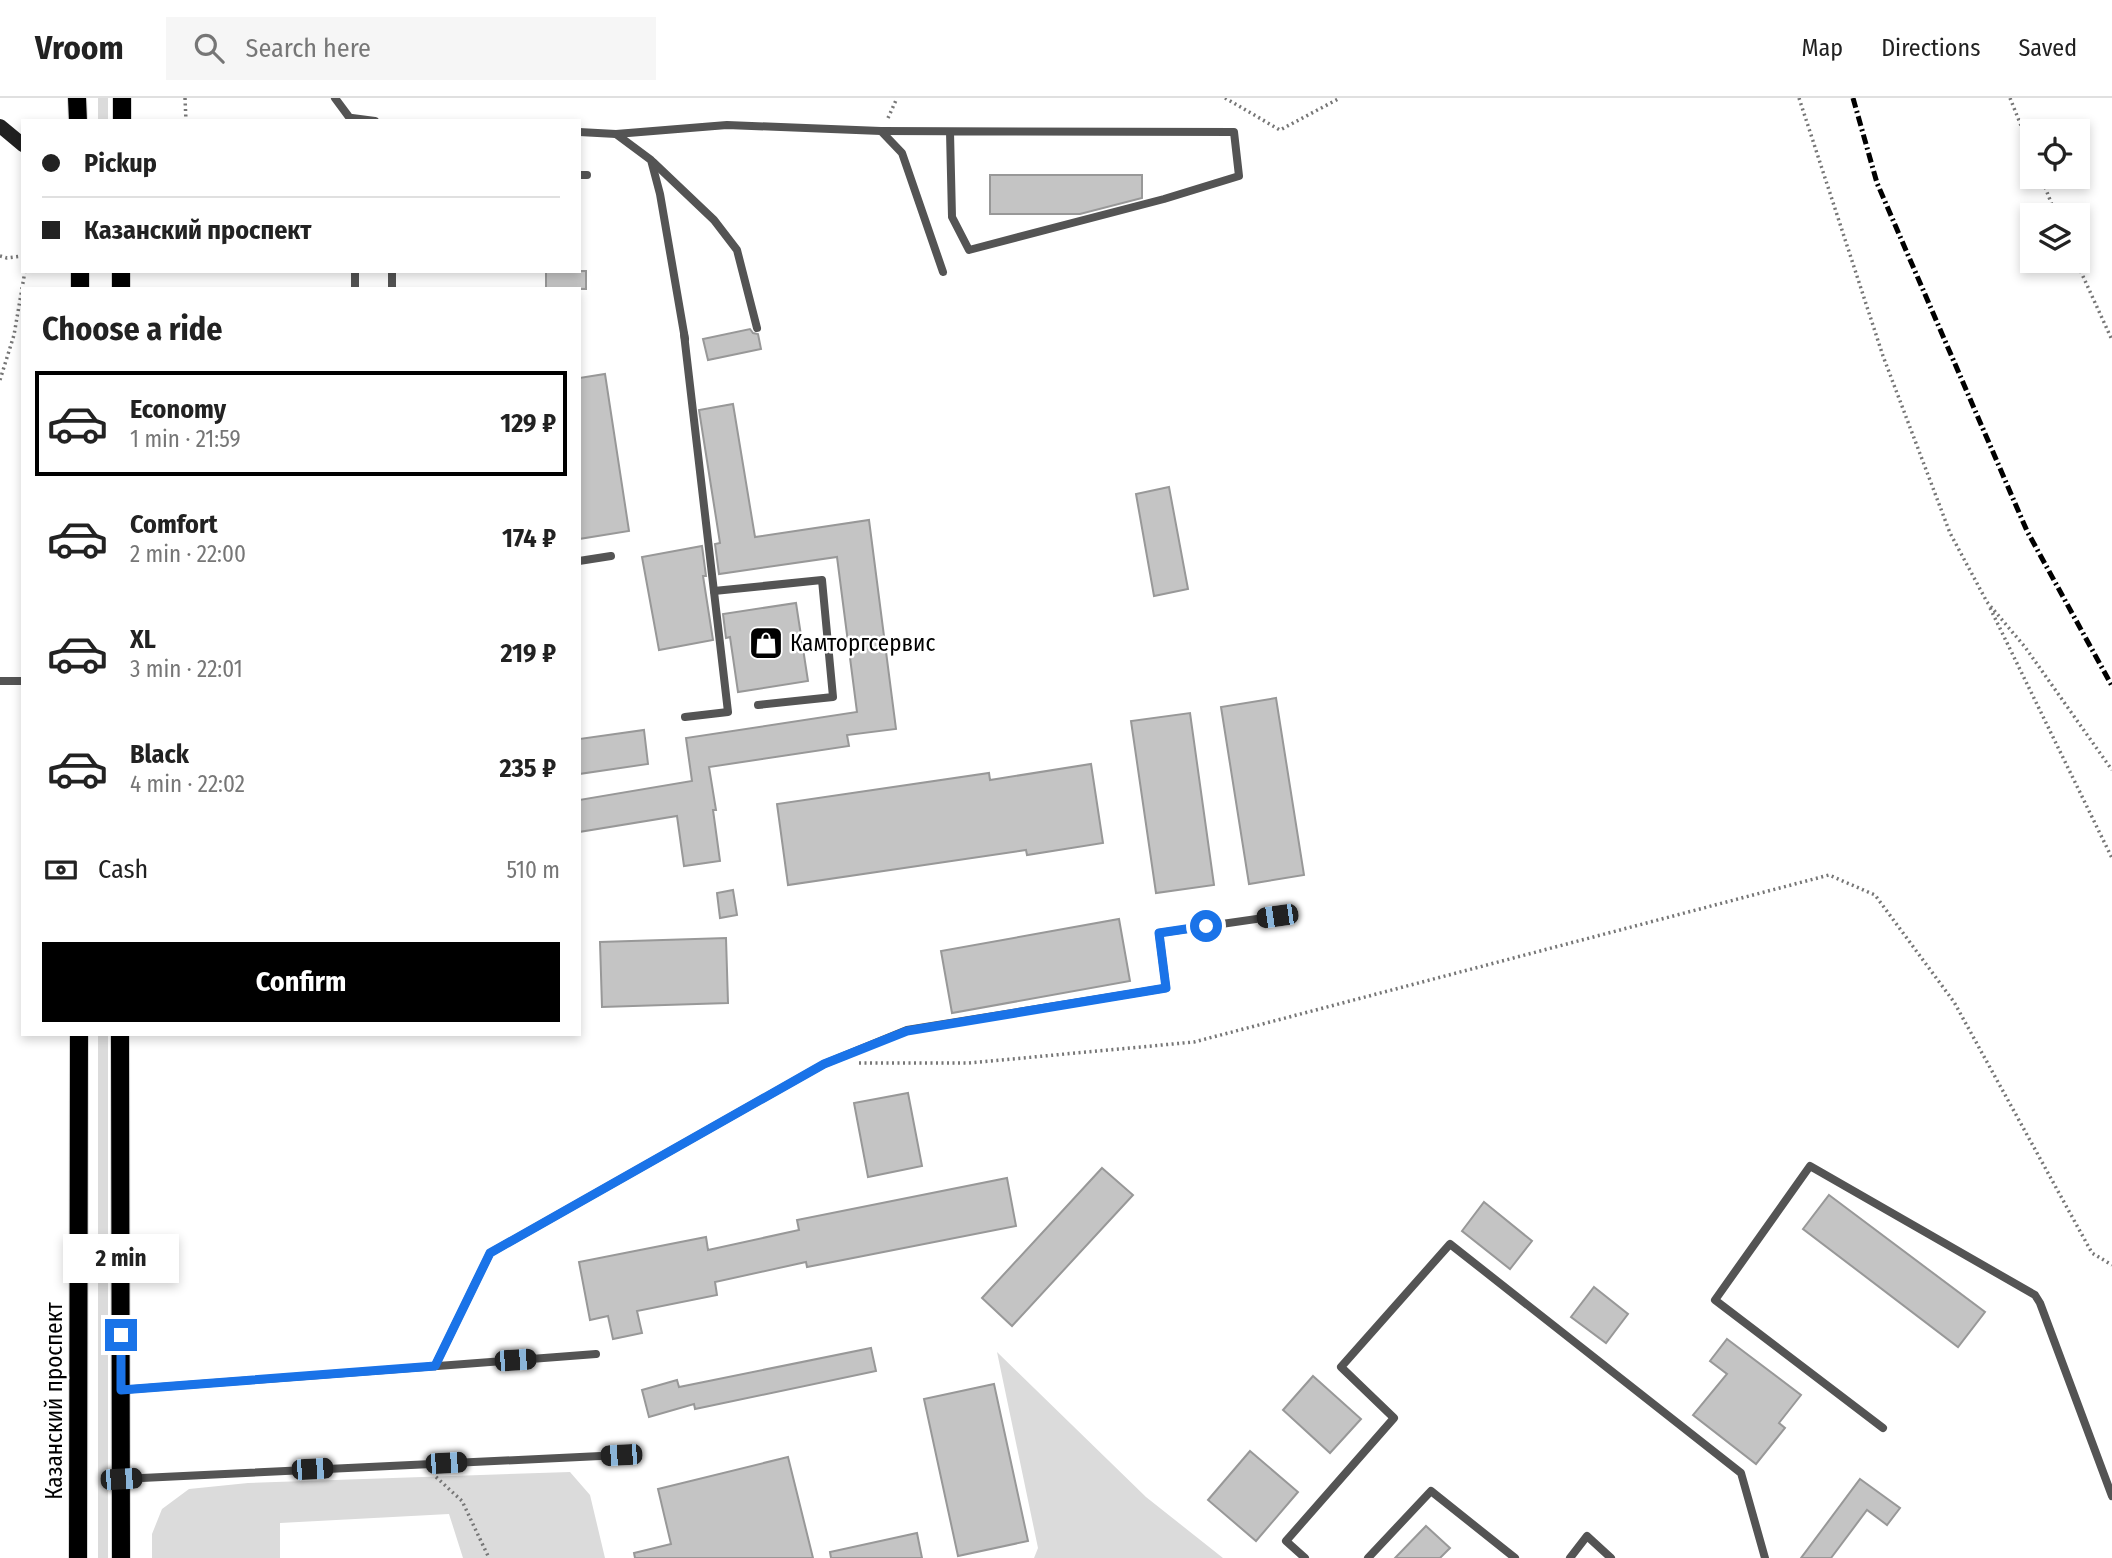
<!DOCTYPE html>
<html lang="en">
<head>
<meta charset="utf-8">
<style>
	:root { --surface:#fff; --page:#f6f6f6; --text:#222; --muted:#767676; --line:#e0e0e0; --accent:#000 }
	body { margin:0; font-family:"Fira Sans Condensed",sans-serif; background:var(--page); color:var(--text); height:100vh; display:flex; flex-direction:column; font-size:26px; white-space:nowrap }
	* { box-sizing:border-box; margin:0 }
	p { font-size:23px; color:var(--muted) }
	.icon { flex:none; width:38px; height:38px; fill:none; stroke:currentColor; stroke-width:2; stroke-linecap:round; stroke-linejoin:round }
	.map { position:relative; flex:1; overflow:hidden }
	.sheet { position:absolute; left:21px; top:189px; width:560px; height:749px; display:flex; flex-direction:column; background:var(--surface); border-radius:0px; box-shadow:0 4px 10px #0003 }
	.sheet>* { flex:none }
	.hud { position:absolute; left:21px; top:21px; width:560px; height:154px; border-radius:0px; box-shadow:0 4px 10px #0003; display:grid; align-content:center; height:154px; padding:0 21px; background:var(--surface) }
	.controls { position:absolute; left:2020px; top:21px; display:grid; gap:14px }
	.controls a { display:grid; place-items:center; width:70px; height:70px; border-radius:0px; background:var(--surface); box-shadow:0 4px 10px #0003; font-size:35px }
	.end { position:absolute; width:32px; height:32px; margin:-16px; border:9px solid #1a73e8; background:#fff; box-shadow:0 0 0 4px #fff }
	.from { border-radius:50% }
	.bubble { position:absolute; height:49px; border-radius:0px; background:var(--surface); box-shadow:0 4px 10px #0003; font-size:23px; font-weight:700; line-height:49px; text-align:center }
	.car { position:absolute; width:21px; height:42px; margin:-21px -10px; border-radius:9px; box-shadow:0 0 5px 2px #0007; background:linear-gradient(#222 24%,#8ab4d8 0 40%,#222 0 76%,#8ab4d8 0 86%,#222 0) }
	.hud b { display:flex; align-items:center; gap:24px; height:66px; font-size:26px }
	.hud b+b { border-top:2px solid var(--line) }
	.hud i { width:18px; height:18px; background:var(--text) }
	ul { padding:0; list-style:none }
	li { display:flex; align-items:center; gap:21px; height:105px; margin:0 14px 10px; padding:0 7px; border:4px solid transparent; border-radius:0px }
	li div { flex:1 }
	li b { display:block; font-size:26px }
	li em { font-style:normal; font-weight:700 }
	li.current { border-color:var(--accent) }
	li>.icon { width:63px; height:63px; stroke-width:1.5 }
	h2 { padding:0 21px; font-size:32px; line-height:84px }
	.pay { display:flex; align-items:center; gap:18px; height:77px; padding:0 21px; font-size:26px }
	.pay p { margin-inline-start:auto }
	.cta { display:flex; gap:14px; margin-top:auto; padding:14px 21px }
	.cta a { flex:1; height:80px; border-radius:0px; background:var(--accent); color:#fff; font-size:28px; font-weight:700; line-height:80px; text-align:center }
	header { display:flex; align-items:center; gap:42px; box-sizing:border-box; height:98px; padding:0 35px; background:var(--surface); border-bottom:2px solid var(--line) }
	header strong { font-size:33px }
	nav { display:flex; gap:38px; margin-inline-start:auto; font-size:24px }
	.search { width:490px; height:63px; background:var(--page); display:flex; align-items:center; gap:18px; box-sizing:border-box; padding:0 24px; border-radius:0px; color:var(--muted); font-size:26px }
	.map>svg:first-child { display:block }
	.green { fill:#dbdbdb }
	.building { fill:#c4c4c4; stroke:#989898; stroke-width:2 }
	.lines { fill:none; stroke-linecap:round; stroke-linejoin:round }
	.primary-casing { stroke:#dbdbdb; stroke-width:20 }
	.path { stroke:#767676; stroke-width:3.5; stroke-dasharray:2 3.5; stroke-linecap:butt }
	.lane { stroke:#545454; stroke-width:8 }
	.secondary { stroke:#212121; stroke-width:14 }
	.primary { stroke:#000; stroke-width:18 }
	.rail { stroke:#000; stroke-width:5; stroke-dasharray:10 3.5 2 3.5; stroke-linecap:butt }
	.route { stroke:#1a73e8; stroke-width:9 }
	.labels { text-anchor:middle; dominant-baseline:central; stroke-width:5; stroke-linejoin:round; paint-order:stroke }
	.poi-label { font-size:23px; fill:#000; stroke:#fff; text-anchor:start }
	.street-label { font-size:23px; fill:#000; stroke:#fff }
</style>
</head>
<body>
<header>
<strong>Vroom</strong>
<div class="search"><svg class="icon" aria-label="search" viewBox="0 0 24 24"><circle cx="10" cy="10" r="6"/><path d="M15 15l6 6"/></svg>Search here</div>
<nav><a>Map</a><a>Directions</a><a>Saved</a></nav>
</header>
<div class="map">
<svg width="2112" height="1460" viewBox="0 0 2112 1460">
	<rect width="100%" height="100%" fill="#fff"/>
	<g class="green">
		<rect x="98" y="0" width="10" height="23"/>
		<rect x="98" y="936" width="10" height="524"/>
		<polygon points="997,1254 1146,1399 1223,1460 1034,1460 1038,1450"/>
		<polygon points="570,1374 590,1397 605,1460 463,1460 449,1416 280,1425 280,1460 152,1460 152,1436 162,1411 189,1391 248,1385"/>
	</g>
	<g class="building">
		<polygon points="990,77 1142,77 1142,100 1080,116 990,116"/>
		<rect x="546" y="173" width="40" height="18"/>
		<polygon points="750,231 753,235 758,236 761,251 708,262 703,241"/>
		<polygon points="605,276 629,433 579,441 579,280"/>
		<polygon points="733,306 755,439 869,422 896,631 847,637 849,648 709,669 716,712 713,712 720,763 684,768 677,718 579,734 579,702 692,683 686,640 857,614 837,459 719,476 715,446 720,445 699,312"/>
		<polygon points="1169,389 1188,491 1154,498 1136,396"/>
		<polygon points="702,448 706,478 703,478 713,542 659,552 642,459"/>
		<polygon points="796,505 808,583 738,594 730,539 726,540 723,516"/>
		<polygon points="1276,600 1304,777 1249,786 1221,609"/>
		<polygon points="1190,615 1214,787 1156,795 1131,623"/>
		<polygon points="644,632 648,666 579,676 579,641"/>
		<polygon points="1091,666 1103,745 1027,757 1026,752 788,787 777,706 989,675 990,682"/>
		<polygon points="733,792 737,817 720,820 717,795"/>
		<polygon points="1119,821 1130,883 952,915 941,853"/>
		<polygon points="726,840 728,905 602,909 600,844"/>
		<polygon points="908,995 922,1068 868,1079 854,1005"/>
		<polygon points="1102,1070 1133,1097 1012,1228 982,1200"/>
		<polygon points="1007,1080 1016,1128 807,1169 806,1164 715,1184 717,1197 637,1213 642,1235 613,1241 608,1218 590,1222 579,1164 706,1139 708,1152 799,1132 797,1122"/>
		<polygon points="1829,1097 1985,1214 1958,1249 1803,1131"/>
		<polygon points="1484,1104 1532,1143 1510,1171 1462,1133"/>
		<polygon points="1594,1189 1628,1216 1606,1245 1571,1219"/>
		<polygon points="1727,1241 1801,1297 1779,1325 1785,1330 1756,1366 1693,1317 1727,1276 1710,1263"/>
		<polygon points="871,1250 876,1273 695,1311 694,1306 649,1319 642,1292 677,1282 679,1289"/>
		<polygon points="1313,1278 1361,1321 1330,1355 1283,1312"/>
		<polygon points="994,1286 1028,1443 958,1458 924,1301"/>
		<polygon points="1250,1353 1298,1394 1256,1443 1208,1402"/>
		<polygon points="788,1359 813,1460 635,1460 634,1455 671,1446 658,1391"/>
		<polygon points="1860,1381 1900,1410 1887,1427 1867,1412 1831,1460 1801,1460"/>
		<polygon points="1426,1428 1450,1450 1440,1460 1395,1460"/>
		<polygon points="917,1435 922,1460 831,1460 830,1454"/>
	</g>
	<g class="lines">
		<g class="primary-casing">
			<g id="primary">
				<polyline points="77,0 78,23"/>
				<polyline points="122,23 122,0"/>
				<polyline points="80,191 80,173"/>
				<polyline points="121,191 121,173"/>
				<polyline points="120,936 121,1460"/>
				<polyline points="78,1460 79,936"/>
			</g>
		</g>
		<g class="path">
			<polyline points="185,0 186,23"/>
			<polyline points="1225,0 1280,32 1340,0"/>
			<polyline points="1799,0 1883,258 1950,435 1987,504 2025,549 2112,672"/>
			<polyline points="2010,0 2032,55"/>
			<polyline points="888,20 897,0"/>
			<polyline points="2041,79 2056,117"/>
			<polyline points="0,158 7,160 23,158"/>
			<polyline points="2076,163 2112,242"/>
			<polyline points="0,282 14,237 25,173"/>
			<polyline points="1990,510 2112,760"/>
			<polyline points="859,965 969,965 1194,944 1829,777 1875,797 1954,904 2092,1155 2112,1167"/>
			<polyline points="436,1379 462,1403 489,1460"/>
		</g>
		<g class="lane">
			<polyline points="335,0 352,23"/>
			<polyline points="352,20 375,23"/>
			<polyline points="881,33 1234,34 1239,78 1164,101 969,152 952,119 950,34"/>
			<polyline points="579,34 616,36 651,62 660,96 685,241"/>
			<polyline points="616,36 727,27 881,33 902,55 943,174"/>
			<polyline points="653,64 714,122 737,152 757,230"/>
			<polyline points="579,77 587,77"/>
			<polyline points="355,191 355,173"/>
			<polyline points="392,191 392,173"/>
			<polyline points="684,236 728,614 685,619"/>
			<polyline points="579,463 611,458"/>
			<polyline points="714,493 822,482 833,599 758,607"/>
			<polyline points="0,583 23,583"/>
			<polyline points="435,1268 490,1155 824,966 907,932 1166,890 1159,835 1277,818"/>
			<polyline points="121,1292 596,1256"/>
			<polyline points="1883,1330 1715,1202 1810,1068 2035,1197 2040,1205 2112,1398"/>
			<polyline points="121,1381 621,1357"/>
			<polyline points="1305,1460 1286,1443 1394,1320 1341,1269 1450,1146 1741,1375 1765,1460"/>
			<polyline points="1368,1460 1431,1393 1515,1460"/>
			<polyline points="1570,1460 1587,1438 1611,1460"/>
		</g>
		<polyline class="secondary" points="0,28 23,47"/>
		<use href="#primary" class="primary"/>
		<polyline class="rail" points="1853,0 1877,85 2027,433 2112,588"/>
	</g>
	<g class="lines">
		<polyline class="route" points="121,1237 121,1292 435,1268 490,1155 824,966 907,933 1166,890 1159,835 1206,828"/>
	</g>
	<defs>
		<g id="shop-square" transform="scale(1.75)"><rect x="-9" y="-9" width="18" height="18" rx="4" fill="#000" stroke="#fff"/><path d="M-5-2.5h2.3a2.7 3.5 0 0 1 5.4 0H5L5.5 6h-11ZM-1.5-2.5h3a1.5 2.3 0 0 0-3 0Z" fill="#fff"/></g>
	</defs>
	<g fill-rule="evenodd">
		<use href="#shop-square" x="766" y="545"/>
	</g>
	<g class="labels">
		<g class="poi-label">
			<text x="790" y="545">Камторгсервис</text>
		</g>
		<g class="street-label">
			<text transform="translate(54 1303) rotate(-90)">Казанский проспект</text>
		</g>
	</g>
</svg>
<div class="controls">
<a><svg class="icon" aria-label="locate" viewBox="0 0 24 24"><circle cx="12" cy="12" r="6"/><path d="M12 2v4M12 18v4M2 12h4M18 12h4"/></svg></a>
<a><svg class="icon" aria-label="layers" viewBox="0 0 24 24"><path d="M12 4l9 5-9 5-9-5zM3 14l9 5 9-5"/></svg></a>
</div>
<i class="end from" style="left:1206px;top:828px"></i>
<i class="end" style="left:121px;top:1237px"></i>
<div class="bubble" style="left:63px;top:1136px;width:116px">2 min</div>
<i class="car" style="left:1277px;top:818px;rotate:262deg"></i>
<i class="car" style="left:515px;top:1262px;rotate:86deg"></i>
<i class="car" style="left:621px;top:1357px;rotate:267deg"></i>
<i class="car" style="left:446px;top:1365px;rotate:87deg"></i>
<i class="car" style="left:312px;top:1371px;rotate:87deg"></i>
<i class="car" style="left:121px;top:1381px;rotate:87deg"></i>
<div class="hud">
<b><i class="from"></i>Pickup</b>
<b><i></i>Казанский проспект</b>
</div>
<section class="sheet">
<h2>Choose a ride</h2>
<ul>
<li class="current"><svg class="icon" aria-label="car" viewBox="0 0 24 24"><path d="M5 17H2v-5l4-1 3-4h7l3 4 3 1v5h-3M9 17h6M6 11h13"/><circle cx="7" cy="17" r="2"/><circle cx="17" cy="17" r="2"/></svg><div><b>Economy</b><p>1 min · 21:59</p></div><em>129 ₽</em></li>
<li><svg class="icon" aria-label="car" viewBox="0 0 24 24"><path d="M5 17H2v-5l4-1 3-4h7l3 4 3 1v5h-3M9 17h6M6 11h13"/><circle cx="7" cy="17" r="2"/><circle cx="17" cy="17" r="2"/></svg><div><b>Comfort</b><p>2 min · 22:00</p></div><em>174 ₽</em></li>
<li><svg class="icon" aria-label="car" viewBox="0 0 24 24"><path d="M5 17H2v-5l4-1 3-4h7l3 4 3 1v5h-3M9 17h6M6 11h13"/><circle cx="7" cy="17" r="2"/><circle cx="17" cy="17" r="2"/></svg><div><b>XL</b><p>3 min · 22:01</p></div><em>219 ₽</em></li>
<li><svg class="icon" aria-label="car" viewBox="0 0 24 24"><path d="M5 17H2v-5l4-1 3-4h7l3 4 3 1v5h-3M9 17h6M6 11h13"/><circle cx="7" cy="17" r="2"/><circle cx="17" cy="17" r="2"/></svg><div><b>Black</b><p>4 min · 22:02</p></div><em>235 ₽</em></li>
</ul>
<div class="pay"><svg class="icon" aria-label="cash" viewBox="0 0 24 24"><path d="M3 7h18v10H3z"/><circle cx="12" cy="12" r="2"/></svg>Cash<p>510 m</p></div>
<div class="cta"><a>Confirm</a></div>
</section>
</div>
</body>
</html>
